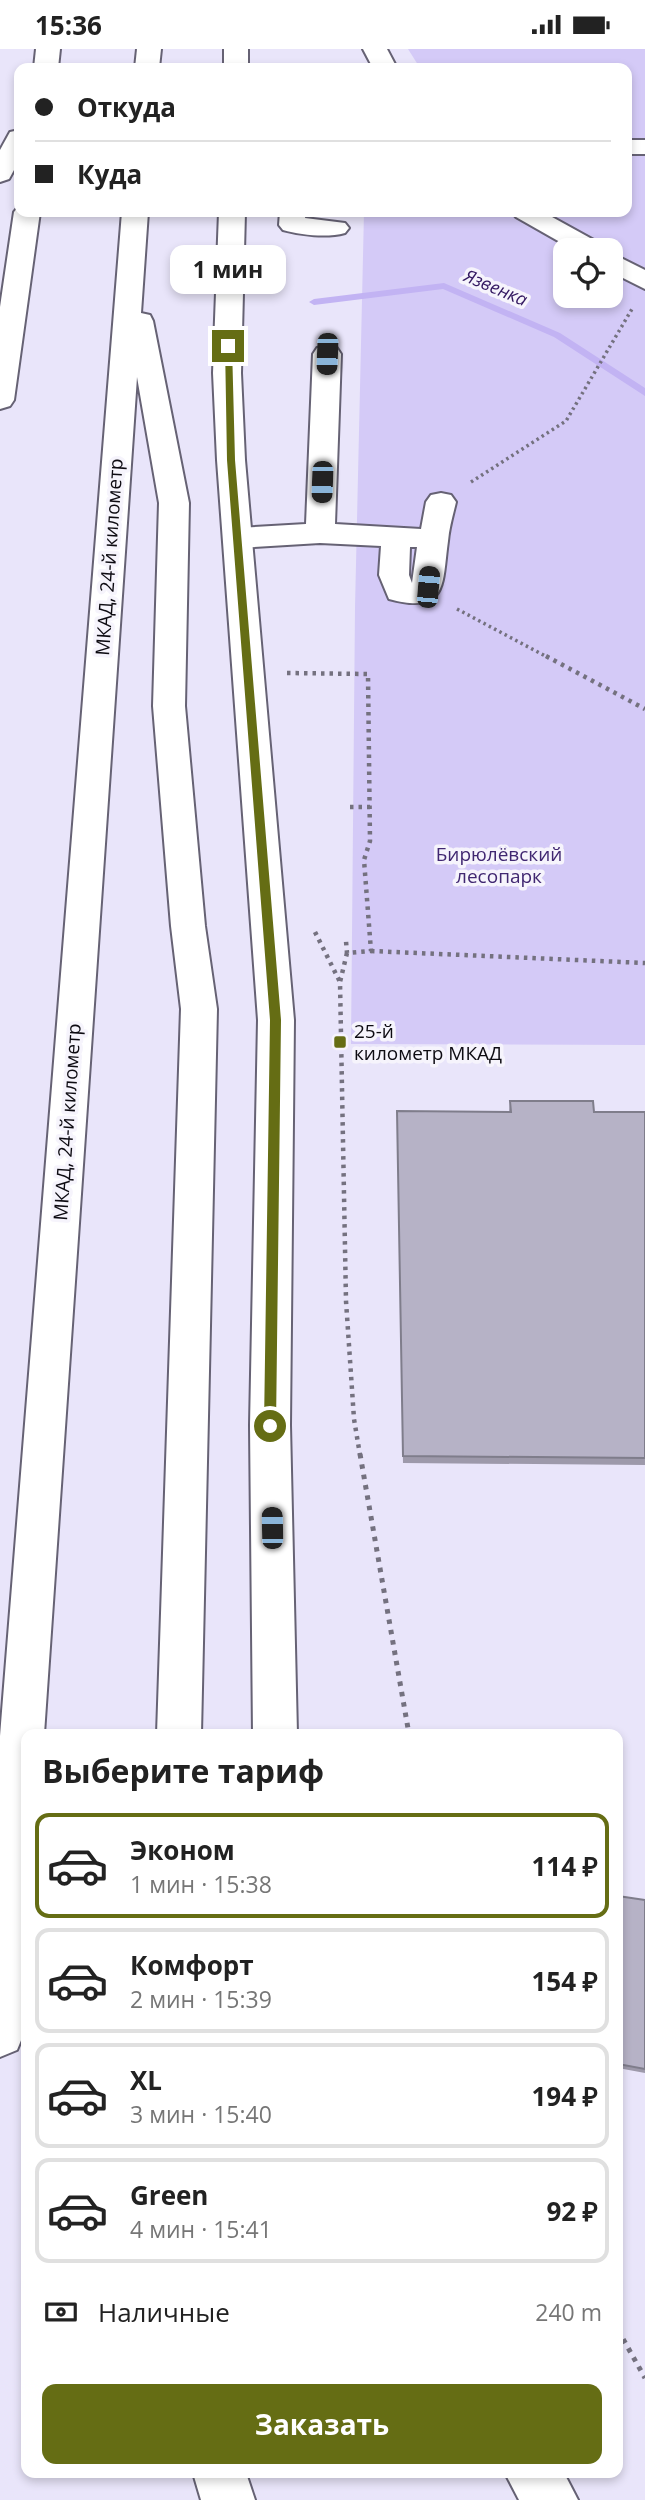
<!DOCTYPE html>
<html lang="ru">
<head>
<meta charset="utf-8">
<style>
	:root { --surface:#fff; --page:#f6f6f6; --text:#222; --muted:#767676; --line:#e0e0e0; --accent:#656d14 }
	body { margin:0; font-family:"Open Sans",sans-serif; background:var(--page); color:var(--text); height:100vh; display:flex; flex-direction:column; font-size:26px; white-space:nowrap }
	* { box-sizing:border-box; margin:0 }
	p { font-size:23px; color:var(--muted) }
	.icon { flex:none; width:38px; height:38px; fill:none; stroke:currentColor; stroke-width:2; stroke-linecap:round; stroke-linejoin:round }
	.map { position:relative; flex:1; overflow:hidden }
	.details { position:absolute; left:21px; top:1680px; width:602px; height:749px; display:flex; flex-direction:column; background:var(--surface); border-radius:14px; box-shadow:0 4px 10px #0003 }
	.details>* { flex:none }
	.top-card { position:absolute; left:14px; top:14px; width:618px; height:154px; border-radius:14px; box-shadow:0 4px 10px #0003; display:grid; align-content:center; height:154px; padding:0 21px; background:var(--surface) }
	.buttons { position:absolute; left:553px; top:189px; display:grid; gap:14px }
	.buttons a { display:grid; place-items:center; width:70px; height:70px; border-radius:14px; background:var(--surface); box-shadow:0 4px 10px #0003; font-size:35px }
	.end { position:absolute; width:32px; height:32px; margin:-16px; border:9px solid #656d14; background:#fff; box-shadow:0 0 0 4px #fff }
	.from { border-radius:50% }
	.bubble { position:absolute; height:49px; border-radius:14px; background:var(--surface); box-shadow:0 4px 10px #0003; font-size:23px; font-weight:700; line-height:49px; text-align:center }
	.car { position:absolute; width:21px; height:42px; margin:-21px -10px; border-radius:9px; box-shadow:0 0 5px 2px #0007; background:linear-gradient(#222 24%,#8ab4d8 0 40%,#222 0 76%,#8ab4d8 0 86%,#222 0) }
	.top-card b { display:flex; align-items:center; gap:24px; height:66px; font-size:26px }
	.top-card b+b { border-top:2px solid var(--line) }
	.top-card i { width:18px; height:18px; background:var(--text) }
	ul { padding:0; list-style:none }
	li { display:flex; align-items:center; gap:21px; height:105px; margin:0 14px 10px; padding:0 7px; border:4px solid var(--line); border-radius:14px }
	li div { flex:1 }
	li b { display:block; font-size:26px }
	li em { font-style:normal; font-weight:700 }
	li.on { border-color:var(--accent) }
	li>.icon { width:63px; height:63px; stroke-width:1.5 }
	h2 { padding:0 21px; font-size:32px; line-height:84px }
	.pay { display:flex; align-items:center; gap:18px; height:77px; padding:0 21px; font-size:26px }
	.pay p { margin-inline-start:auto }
	.button { display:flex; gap:14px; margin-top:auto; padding:14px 21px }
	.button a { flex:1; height:80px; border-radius:14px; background:var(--accent); color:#fff; font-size:28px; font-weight:700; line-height:80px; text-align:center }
	.status { display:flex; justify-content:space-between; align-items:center; height:49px; padding:0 35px; background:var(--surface); direction:ltr }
	.status svg { height:19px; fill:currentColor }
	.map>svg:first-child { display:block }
	.green { fill:#d4caf7; fill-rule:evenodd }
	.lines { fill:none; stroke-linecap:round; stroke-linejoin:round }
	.stream { fill:#c2b3f3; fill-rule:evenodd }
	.minor-casing { stroke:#666274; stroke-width:4 }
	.major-casing { stroke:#666274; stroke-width:4 }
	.highway-casing { stroke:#666274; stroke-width:4 }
	.path-far2 { stroke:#74717f; stroke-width:3.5; stroke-dasharray:2.5 3.5; stroke-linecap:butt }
	.path-far1 { stroke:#74717f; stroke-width:4.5; stroke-dasharray:3.5 5; stroke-linecap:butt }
	.path { stroke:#74717f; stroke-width:5; stroke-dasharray:4.5 6; stroke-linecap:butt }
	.minor { fill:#fff; fill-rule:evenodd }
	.major { fill:#fff; fill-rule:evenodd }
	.highway { fill:#fff; fill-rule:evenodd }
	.wall { fill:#9d99aa }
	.building { fill:#b6b2c6; stroke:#7f7d8b; stroke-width:2 }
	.route { fill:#656d14 }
	.poi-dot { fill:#656d14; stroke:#f6f4fc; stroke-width:2.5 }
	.labels { text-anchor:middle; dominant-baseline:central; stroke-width:7; stroke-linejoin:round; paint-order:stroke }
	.far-water-label { font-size:18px; font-style:italic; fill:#331861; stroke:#f6f4fc }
	.street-label { font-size:19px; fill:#0d0b12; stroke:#f6f4fc }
	.park-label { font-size:19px; fill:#402771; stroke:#f6f4fc }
	.poi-label { font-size:19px; fill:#0d0b12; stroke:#f6f4fc; text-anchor:start }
</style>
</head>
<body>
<div class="status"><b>15:36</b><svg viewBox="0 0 49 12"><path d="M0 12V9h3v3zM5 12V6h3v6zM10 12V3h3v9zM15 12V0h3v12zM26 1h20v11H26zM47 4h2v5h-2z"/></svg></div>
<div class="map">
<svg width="645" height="2451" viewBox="0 0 645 2451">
	<rect width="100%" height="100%" fill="#e9e5fa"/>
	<path class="green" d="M408,0H645V996L351,995L355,559L364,163H626V19H420ZM565,201H611V247H565Z"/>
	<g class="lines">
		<polygon class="stream" points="444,234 560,284 645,339 645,347 554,288 443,240 314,256 309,253 314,250"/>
		<g class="minor-casing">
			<g id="minor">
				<polygon points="363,0 387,0 397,19 373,19"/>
				<rect x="626" y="91" width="19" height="14"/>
				<path d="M280,163H306L305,169L345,174L349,179L345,184C327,189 301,186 283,181L279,176Z"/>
				<polygon points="512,163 543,163 601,195 605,201 574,201 516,168"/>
				<polygon points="611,204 645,221 645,240 611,223"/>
				<path d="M327,297L337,299L341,305L335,475L421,480L426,453L431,446L441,444L451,446L456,453C453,466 449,479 448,492C442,535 448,566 389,550L379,526L381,497L320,494L238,499L228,496L223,489L228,482L238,479L306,475L313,305L317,299ZM410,498H417L412,534L409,526Z"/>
			</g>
		</g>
		<g class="major-casing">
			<polygon id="major" points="505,2424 564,2424 578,2451 519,2451"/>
		</g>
		<g class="highway-casing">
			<g id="highway">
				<polygon points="36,0 60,0 58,19 34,19"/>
				<polygon points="137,0 161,0 159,19 135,19"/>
				<rect x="224" y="0" width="24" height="19"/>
				<polygon points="19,81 19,112 9,130 0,133 0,101 10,83"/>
				<polygon points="19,157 19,163 40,163 14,351 10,357 0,360 0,258 14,163"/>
				<polygon points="122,163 148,163 141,264 150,266 153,272 189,454 185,657 205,877 217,960 201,1685 157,1685 181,960 171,877 153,657 159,454 137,328 44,1685 26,1685 26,1949 24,1984 17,2001 0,2008 0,1687"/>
				<polygon points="219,163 245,163 241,324 245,411 294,971 290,1376 297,1685 253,1685 250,1376 258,971 217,411 213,324"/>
				<polygon points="193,2424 246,2424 255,2451 201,2451"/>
			</g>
		</g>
		<g class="path-far2">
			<polyline points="471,433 566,372 632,260"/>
			<polyline points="457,560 549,609"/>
		</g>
		<g class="path-far1">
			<polyline points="546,607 645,660"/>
			<polyline points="287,624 368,625 370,792 364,811 371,902 347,904 346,892"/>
			<polyline points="350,758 370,758"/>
			<polyline points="315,883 340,933"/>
			<polyline points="371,902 645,914"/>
			<polyline points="347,904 340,933 346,1252 354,1370 360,1406"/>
		</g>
		<g class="path">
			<polyline points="360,1405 409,1685"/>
			<polyline points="618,2281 645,2329"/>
		</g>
		<use href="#minor" class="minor"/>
		<use href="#major" class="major"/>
		<use href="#highway" class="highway"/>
	</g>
	<g class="wall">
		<polygon points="510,1052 594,1063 645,1063 645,1416 403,1414 397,1062 509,1063"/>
		<polygon points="618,1847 645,1851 645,2024 618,2019"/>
	</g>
	<g class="building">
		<polygon points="510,1052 593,1052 594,1063 645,1063 645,1409 403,1407 397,1062 511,1063"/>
		<polygon points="618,1847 645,1851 645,2020 618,2015"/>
	</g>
	<polygon class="route" points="225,295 232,297 235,411 281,971 276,1377 270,1382 264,1377 270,971 227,411"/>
	<rect class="poi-dot" x="333" y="986" width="14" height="14" rx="3.5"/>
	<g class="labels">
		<g class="far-water-label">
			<text transform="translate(496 238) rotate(23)">Язвенка</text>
		</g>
		<g class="street-label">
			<text transform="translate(109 508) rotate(-86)">МКАД, 24-й километр</text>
			<text transform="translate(67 1073) rotate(-86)">МКАД, 24-й километр</text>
		</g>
		<g class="park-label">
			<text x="499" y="805">Бирюлёвский<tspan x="499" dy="22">лесопарк</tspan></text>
		</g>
		<g class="poi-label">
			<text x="354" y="982">25-й<tspan x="354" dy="22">километр МКАД</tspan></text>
		</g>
	</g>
</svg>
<div class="buttons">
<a><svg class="icon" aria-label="locate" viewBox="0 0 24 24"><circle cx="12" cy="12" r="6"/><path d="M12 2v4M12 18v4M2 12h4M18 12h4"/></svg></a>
</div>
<i class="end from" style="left:270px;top:1377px"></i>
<i class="end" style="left:228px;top:297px"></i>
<div class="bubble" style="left:170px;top:196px;width:116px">1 мин</div>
<i class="car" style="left:327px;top:305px;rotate:182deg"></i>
<i class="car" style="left:322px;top:433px;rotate:182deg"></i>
<i class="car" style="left:428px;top:538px;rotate:5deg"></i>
<i class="car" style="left:272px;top:1479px;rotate:359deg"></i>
<div class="top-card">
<b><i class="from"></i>Откуда</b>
<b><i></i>Куда</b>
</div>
<section class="details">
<h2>Выберите тариф</h2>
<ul>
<li class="on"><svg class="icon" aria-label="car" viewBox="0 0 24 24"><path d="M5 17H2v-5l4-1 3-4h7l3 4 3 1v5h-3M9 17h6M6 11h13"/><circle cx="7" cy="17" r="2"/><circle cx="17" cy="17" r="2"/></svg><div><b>Эконом</b><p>1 мин · 15:38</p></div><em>114 ₽</em></li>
<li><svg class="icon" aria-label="car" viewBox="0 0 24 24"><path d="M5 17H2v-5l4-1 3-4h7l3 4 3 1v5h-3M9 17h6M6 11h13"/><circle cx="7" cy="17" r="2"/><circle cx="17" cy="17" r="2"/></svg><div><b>Комфорт</b><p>2 мин · 15:39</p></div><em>154 ₽</em></li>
<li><svg class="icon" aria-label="car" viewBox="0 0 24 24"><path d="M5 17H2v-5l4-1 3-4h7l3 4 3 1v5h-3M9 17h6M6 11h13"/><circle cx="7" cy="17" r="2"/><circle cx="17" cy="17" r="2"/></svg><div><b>XL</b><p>3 мин · 15:40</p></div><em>194 ₽</em></li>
<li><svg class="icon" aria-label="car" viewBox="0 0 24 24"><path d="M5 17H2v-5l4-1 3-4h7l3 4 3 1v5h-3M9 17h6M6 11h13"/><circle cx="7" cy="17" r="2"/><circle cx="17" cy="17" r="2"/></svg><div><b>Green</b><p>4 мин · 15:41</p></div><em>92 ₽</em></li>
</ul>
<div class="pay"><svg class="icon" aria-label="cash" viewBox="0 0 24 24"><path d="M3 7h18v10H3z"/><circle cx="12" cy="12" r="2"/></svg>Наличные<p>240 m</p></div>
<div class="button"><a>Заказать</a></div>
</section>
</div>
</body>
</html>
